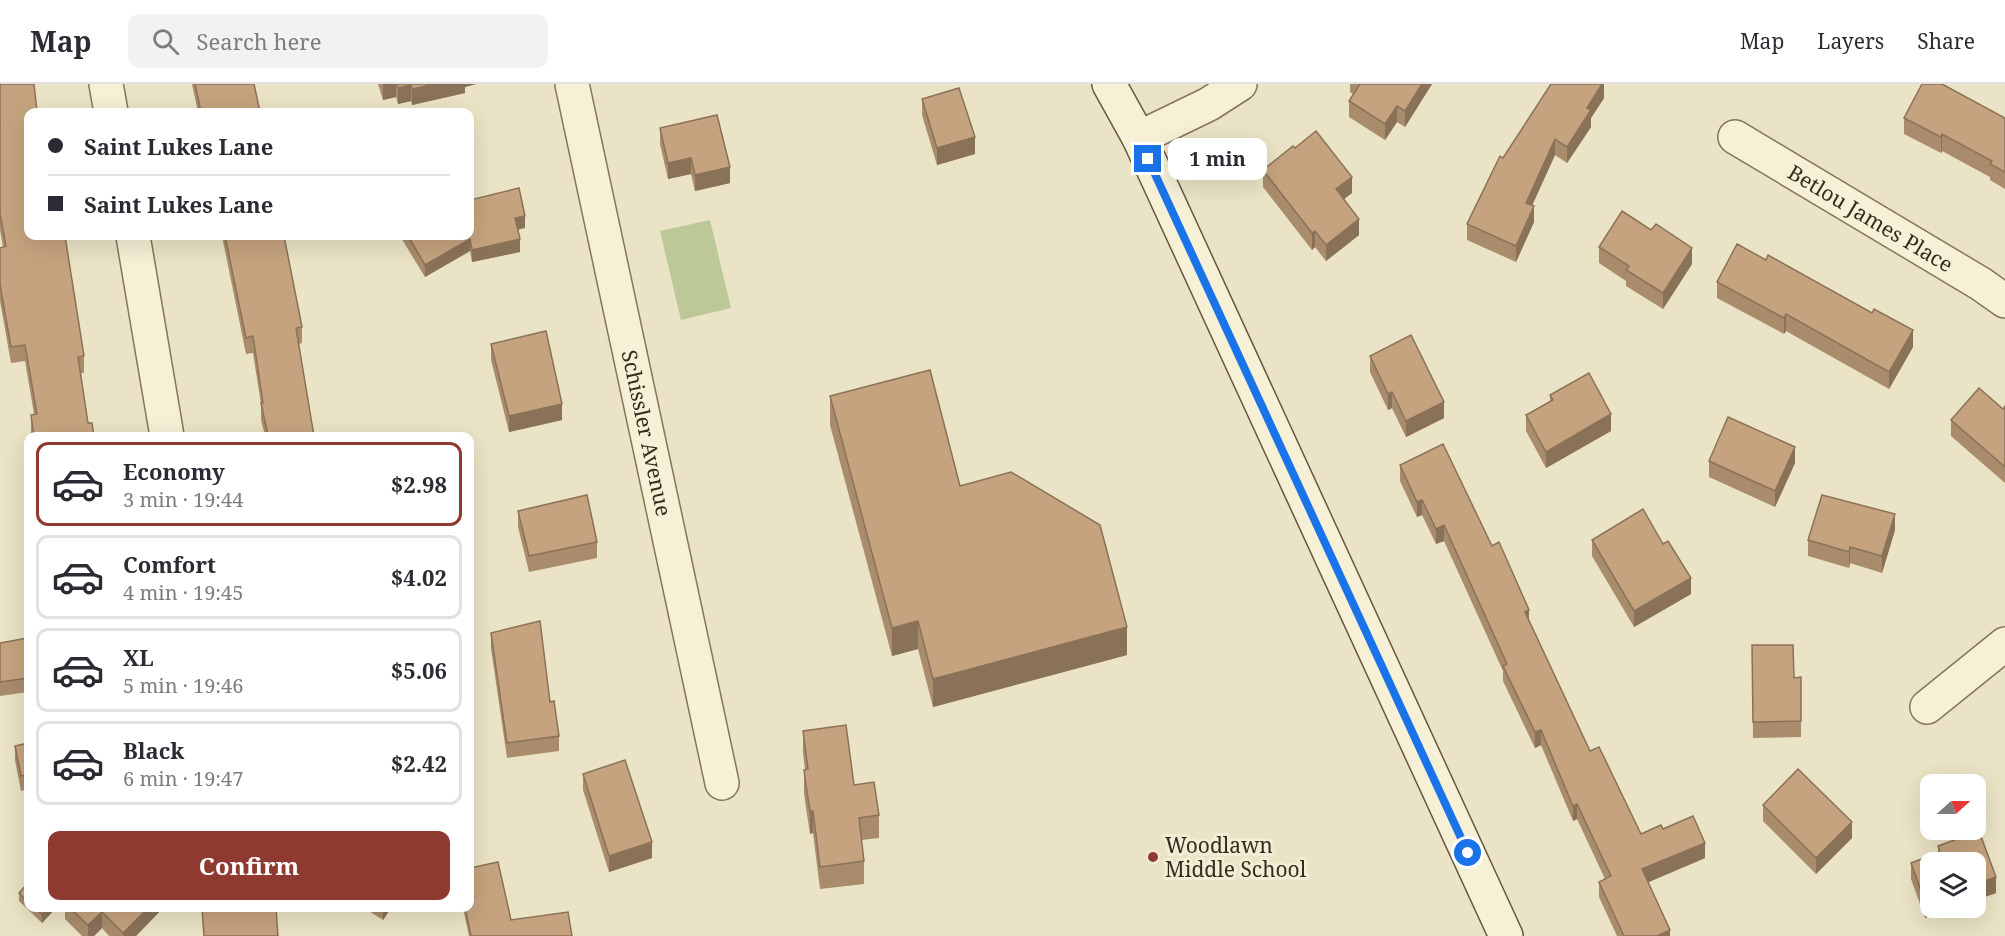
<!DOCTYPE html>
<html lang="en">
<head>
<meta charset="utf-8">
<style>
	:root { --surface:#fff; --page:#f2f2f3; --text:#2b2b33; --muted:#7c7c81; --line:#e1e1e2; --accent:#8e3a31 }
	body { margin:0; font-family:"Noto Serif",serif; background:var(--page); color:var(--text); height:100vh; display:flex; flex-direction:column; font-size:22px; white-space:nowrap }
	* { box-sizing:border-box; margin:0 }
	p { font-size:20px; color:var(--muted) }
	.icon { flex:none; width:33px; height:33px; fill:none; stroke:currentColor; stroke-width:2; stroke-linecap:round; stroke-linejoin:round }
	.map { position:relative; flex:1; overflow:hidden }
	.side { position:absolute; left:24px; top:348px; width:450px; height:480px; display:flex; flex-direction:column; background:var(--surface); border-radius:12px; box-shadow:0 6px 24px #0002 }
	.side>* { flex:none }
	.banner { position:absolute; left:24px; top:24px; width:450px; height:132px; border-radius:12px; box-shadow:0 6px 24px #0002; display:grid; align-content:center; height:132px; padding:0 24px; background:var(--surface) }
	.needle { width:39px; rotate:69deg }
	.controls { position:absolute; left:1920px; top:690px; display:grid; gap:12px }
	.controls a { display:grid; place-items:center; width:66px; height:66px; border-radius:12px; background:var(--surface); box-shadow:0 6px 24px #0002; font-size:30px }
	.end { position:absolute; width:27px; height:27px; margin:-14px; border:8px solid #1a73e8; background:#fff; box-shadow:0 0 0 3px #fff }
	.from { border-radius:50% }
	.bubble { position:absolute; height:42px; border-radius:12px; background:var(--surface); box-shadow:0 6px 24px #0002; font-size:20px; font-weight:700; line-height:42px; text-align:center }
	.banner b { display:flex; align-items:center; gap:21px; height:57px; font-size:22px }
	.banner b+b { border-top:2px solid var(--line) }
	.banner i { width:15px; height:15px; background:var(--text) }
	ul { padding:10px 0 0; list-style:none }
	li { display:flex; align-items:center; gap:18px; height:84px; margin:0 12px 9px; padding:0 12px; border:3px solid var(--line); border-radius:12px }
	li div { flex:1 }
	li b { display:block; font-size:22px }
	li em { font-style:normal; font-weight:700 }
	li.current { border-color:var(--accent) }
	li>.icon { width:54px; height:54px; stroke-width:1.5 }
	.primary-button { display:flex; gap:12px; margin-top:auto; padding:12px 24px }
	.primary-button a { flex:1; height:69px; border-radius:12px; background:var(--accent); color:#fff; font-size:24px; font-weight:700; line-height:69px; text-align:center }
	header { display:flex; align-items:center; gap:36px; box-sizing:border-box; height:84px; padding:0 30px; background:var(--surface); border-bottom:2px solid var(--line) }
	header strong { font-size:28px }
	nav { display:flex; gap:33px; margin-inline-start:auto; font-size:21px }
	.search { width:420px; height:54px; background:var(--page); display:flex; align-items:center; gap:15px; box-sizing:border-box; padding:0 21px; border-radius:12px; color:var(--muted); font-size:22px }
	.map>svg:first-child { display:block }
	.green { fill:#bdc899 }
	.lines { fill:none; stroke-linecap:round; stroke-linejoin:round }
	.street-casing { stroke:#84755c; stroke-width:36 }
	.secondary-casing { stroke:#66573f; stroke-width:36 }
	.street { stroke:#f6f0d7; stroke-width:33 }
	.secondary { stroke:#f6f0d7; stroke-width:33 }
	.wall { fill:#a98c6c }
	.shaded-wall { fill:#8a7258 }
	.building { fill:#c5a37e; stroke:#8a7258; stroke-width:1.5 }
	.route { stroke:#1a73e8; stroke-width:8 }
	.poi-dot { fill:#8e3a31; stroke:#f2edd4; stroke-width:2 }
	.labels { text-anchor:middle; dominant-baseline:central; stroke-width:6; stroke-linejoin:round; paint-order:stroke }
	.street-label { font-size:21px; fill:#352c1f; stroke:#f2edd4 }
	.poi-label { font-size:21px; fill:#352c1f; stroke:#f2edd4; text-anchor:start }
</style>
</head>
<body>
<header>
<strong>Map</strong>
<div class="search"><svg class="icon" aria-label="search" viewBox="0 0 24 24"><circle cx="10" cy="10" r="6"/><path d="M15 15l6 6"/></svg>Search here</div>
<nav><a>Map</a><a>Layers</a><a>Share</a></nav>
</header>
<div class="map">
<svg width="2005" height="852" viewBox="0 0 2005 852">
	<rect width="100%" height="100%" fill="#eae3c5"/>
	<polygon class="green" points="710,136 731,224 681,236 660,147"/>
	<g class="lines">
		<g class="street-casing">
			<g id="street">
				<polyline points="106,0 111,28"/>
				<path id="s1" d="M572,0L722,699"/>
				<path id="s2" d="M1735,53L1981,200L2005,217"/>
				<polyline points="1139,54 1209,20 1240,0"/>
				<polyline points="133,152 167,352"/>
				<polyline points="1927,623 2005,560"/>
			</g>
		</g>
		<g class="secondary-casing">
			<polyline id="secondary" points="1109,0 1139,54 1506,852"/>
		</g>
		<use href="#street" class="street"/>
		<use href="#secondary" class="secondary"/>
	</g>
	<g class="wall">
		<polygon points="0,0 28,28 84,272 84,289 81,289 88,339 94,352 31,352 31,331 34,330 25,277 11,279 0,217 0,164 3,163 0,146"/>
		<polygon points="192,0 254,0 260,28 198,28"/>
		<polygon points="378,0 476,0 465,3 465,9 412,21 411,17 398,20 396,13 383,16"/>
		<polygon points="1350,0 1432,0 1405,43 1397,38 1385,56 1349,33 1349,17 1353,10 1350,8"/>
		<polygon points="1604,0 1604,14 1591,34 1591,43 1567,79 1555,71 1532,121 1534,138 1516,178 1467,156 1467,140 1503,74"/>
		<polygon points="922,15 975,70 937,81 922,31"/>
		<polygon points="1904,34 2005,34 2005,105 1990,96 1990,93 1942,67 1941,69 1904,50"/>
		<polygon points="660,44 730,99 695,107 691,90 668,95 660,60"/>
		<polygon points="1295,64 1352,109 1344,115 1359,151 1326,177 1315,163 1312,166 1263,103 1263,86"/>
		<polygon points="525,144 518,146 520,168 472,178 470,167 425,193 403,157 402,152 470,152"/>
		<polygon points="1651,146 1692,180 1663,225 1626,202 1626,197 1599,179 1599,163"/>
		<polygon points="222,152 284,152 302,243 302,259 299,260 314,352 265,352 261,336 261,320 253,269 246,270"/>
		<polygon points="1717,198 1913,263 1889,305 1786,247 1784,250 1717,214"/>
		<polygon points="491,260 562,336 509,348 491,276"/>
		<polygon points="1370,272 1444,334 1406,353 1392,324 1388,326 1370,288"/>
		<polygon points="1550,311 1611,347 1546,384 1526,347 1526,331 1550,318"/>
		<polygon points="830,312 960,402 1127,571 933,623 918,565 892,572 830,341"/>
		<polygon points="2005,322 2005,399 1951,352 1951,336 2003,325"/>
		<polygon points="1709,377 1795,379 1775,423 1709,393"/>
		<polygon points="1400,381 1492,462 1529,537 1590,667 1641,750 1663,745 1705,774 1648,798 1670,852 1617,852 1599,813 1599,798 1605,795 1577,735 1573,737 1541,661 1535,664 1503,597 1503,587 1444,457 1436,460 1422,431 1417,433 1400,397"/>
		<polygon points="518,427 597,458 597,474 529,488 518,443"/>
		<polygon points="1895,446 1882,489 1850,479 1849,484 1808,472 1808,456"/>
		<polygon points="1592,456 1691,510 1634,543 1592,472"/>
		<polygon points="491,549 550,618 559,652 559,667 507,674 491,564"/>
		<polygon points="28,554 28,608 0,612 0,559"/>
		<polygon points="1752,561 1794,594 1801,593 1801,653 1753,654"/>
		<polygon points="803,647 854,701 879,731 879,754 861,756 864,777 864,800 820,805 813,749 810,750 806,724 804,709 804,686 805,686 803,669"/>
		<polygon points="28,659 28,705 21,707 15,676 15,662"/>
		<polygon points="583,690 652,774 609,788 583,706"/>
		<polygon points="1763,721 1852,754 1816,790 1763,737"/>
		<polygon points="1979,747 1996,793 1996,809 1976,816 1976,778 1930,778 1930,824 1955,824 1925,834 1911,795 1911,779 1938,769 1938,762"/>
		<polygon points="470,784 511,836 572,852 469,852 463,824 470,824 472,813 470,802"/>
		<polygon points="28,799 28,824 56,824 42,839 19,817 19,809"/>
		<polygon points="65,824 163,824 136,852 109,852 102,844 94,852 82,852 65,835"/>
		<polygon points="364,824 391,824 383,836"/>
	</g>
	<g class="shaded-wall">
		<polygon points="383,0 396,0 396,13 383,16"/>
		<polygon points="434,0 476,0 465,3 465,9 412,21 412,5"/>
		<polygon points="1422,0 1432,0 1405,43 1405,27"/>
		<polygon points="1602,0 1604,0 1604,14 1591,34 1591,43 1567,79 1567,63 1587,24"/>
		<polygon points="411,1 411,17 398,20 398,4"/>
		<polygon points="1397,22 1397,38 1385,56 1385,40"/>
		<polygon points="1942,50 1942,67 1941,69 1941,53"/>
		<polygon points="975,53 975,70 937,81 937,64"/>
		<polygon points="1555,55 1555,71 1526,135 1526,119"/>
		<polygon points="691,74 691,90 668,95 668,79"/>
		<polygon points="730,83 730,99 695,107 695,91"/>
		<polygon points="1352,93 1352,109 1336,121 1336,105"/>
		<polygon points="1534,122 1534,138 1516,178 1516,162"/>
		<polygon points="525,132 525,144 515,146 515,134"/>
		<polygon points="1359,135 1359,151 1326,177 1326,161"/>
		<polygon points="1315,147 1315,163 1312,166 1312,149"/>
		<polygon points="470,155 470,167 425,193 425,181"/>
		<polygon points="520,155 520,168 472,178 472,166"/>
		<polygon points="1692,164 1692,180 1663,225 1663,209"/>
		<polygon points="1786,230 1786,247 1784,250 1784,234"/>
		<polygon points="1913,246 1913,263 1889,305 1889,288"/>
		<polygon points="1392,308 1392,324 1388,326 1388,310"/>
		<polygon points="1444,318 1444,334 1406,353 1406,337"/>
		<polygon points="562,320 562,336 509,348 509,332"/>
		<polygon points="1611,330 1611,347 1546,384 1546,368"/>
		<polygon points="1795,363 1795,379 1775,423 1775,407"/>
		<polygon points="1422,416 1422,431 1417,433 1417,418"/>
		<polygon points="1895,430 1895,446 1882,489 1882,472"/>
		<polygon points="1444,441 1444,457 1436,460 1436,445"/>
		<polygon points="1850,463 1850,479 1849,484 1849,468"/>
		<polygon points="1691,494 1691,510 1634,543 1634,527"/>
		<polygon points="1529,526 1529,541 1525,528"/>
		<polygon points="918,537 918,565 892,572 892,544"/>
		<polygon points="1127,543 1127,571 933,623 933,595"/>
		<polygon points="1541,646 1541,661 1535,664 1535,648"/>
		<polygon points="1577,720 1577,735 1573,737 1573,722"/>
		<polygon points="810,727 813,727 813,749 810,750"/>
		<polygon points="1852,738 1852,754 1816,790 1816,774"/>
		<polygon points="652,758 652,774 609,788 609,772"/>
		<polygon points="1705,759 1705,774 1642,801 1642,785"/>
		<polygon points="1996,793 1996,809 1976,816 1976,800"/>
		<polygon points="1930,816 1930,824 1955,824 1925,834 1925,818"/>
		<polygon points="48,824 56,824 42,839 42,830"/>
		<polygon points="148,824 163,824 136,852 123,852 123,849"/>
		<polygon points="383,824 391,824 383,836"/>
		<polygon points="102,828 102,844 94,852 88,852 88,841"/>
		<polygon points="1670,846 1670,852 1657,852"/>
	</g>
	<g class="building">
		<polygon points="0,0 34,0 37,28 28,28 28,152 65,152 84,272 78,273 88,339 92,339 94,352 34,352 31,331 37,330 25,261 11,263 0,201 0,164 6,162 0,130"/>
		<polygon points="195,0 254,0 260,28 201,28"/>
		<polygon points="397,0 434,0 412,5 411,1 398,4"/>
		<polygon points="1360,0 1422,0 1405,27 1397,22 1385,40 1349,17"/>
		<polygon points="1551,0 1602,0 1587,24 1591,26 1567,63 1555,55 1526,119 1534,122 1516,162 1467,140 1500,72 1503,74"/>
		<polygon points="1922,0 1942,0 2005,34 2005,88 1990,80 1992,77 1942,50 1941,53 1904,34"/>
		<polygon points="959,4 975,53 937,64 922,15"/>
		<polygon points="717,31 730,83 695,91 691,74 668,79 660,44"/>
		<polygon points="1316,47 1352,93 1336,105 1359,135 1326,161 1315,147 1312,149 1263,86 1293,62 1295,64"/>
		<polygon points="519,104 525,132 515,134 520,155 472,166 470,155 425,181 408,152 470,152 470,116"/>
		<polygon points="1622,127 1651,146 1656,140 1692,164 1663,209 1626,186 1629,182 1599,163"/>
		<polygon points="225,152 284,152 302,243 296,244 314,352 268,352 261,319 263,319 253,252 246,254"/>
		<polygon points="1737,160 1766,176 1768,171 1872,229 1874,225 1913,246 1889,288 1786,230 1784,234 1717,198"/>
		<polygon points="546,247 562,320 509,332 491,260"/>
		<polygon points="1411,251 1444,318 1406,337 1392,308 1388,310 1370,272"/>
		<polygon points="930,286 960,402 1011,388 1100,441 1127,543 933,595 918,537 892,544 830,312"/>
		<polygon points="1589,289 1611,330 1546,368 1526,331 1553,316 1550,311"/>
		<polygon points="1979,304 2003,325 2005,322 2005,383 1951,336"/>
		<polygon points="1728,333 1795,363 1775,407 1709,377"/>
		<polygon points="1443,360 1492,462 1499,458 1529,526 1525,528 1590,667 1599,663 1641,750 1661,741 1663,745 1693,732 1705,759 1642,785 1670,846 1657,852 1624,852 1599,798 1611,792 1577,720 1573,722 1541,646 1535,648 1503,582 1507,580 1444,441 1436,445 1422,416 1417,418 1400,381"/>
		<polygon points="587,411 597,458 529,472 518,427"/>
		<polygon points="1822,411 1895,430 1882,472 1850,463 1849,468 1808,456"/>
		<polygon points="1643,425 1663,460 1668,457 1691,494 1634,527 1592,456"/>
		<polygon points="540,537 550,618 554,617 559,652 507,659 491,549"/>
		<polygon points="28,554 28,594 0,598 0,559"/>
		<polygon points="1752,561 1793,561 1794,594 1801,593 1801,637 1753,638"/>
		<polygon points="846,641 854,701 874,698 879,731 859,734 864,777 820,783 813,727 810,727 806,701 804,686 808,685 803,647"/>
		<polygon points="28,659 28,691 21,692 15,662"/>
		<polygon points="625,676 652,758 609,772 583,690"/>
		<polygon points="1798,685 1852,738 1816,774 1763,721"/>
		<polygon points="1979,747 1996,793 1976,800 1976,778 1930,778 1930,816 1925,818 1911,779 1940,768 1938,762"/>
		<polygon points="498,778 511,836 568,828 572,852 471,852 465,824 470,824 470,814 474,813 470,794 470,784"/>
		<polygon points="28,799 28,818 19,809"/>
		<polygon points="34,824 48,824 42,830"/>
		<polygon points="70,824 148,824 123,849 102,828 88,841"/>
		<polygon points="202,824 276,824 278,852 204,852"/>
	</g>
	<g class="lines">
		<polyline class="route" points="1148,75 1468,769"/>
	</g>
	<circle class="poi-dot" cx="1153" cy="773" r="6"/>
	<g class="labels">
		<g class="street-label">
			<text stroke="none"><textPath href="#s2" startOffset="158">Betlou James Place</textPath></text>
			<text stroke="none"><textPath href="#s1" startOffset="357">Schissler Avenue</textPath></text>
		</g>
		<g class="poi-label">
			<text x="1165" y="761">Woodlawn<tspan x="1165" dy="24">Middle School</tspan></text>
		</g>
	</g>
</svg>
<div class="controls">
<a><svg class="needle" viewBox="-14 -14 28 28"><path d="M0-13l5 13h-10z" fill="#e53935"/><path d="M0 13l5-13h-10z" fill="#7c7c81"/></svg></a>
<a><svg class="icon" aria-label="layers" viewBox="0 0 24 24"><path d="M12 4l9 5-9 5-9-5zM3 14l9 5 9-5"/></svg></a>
</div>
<i class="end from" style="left:1468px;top:769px"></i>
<i class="end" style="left:1148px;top:75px"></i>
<div class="bubble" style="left:1168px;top:54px;width:99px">1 min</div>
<div class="banner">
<b><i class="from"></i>Saint Lukes Lane</b>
<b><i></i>Saint Lukes Lane</b>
</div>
<section class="side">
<ul>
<li class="current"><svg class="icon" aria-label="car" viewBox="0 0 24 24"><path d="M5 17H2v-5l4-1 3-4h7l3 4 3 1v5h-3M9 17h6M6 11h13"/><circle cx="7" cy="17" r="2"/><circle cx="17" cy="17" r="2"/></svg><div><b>Economy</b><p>3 min · 19:44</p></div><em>$2.98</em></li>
<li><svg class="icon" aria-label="car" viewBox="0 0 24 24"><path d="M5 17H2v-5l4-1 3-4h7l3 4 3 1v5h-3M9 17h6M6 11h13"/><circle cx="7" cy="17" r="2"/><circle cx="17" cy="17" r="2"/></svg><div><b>Comfort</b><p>4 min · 19:45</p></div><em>$4.02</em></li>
<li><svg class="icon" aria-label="car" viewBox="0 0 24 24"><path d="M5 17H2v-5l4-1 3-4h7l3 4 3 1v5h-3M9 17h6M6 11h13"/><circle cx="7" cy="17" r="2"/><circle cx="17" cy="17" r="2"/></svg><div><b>XL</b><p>5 min · 19:46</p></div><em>$5.06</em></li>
<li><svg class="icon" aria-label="car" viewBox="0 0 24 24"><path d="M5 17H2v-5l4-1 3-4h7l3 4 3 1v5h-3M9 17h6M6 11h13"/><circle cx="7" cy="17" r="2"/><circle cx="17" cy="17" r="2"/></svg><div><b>Black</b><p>6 min · 19:47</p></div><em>$2.42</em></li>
</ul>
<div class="primary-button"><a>Confirm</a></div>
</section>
</div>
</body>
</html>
